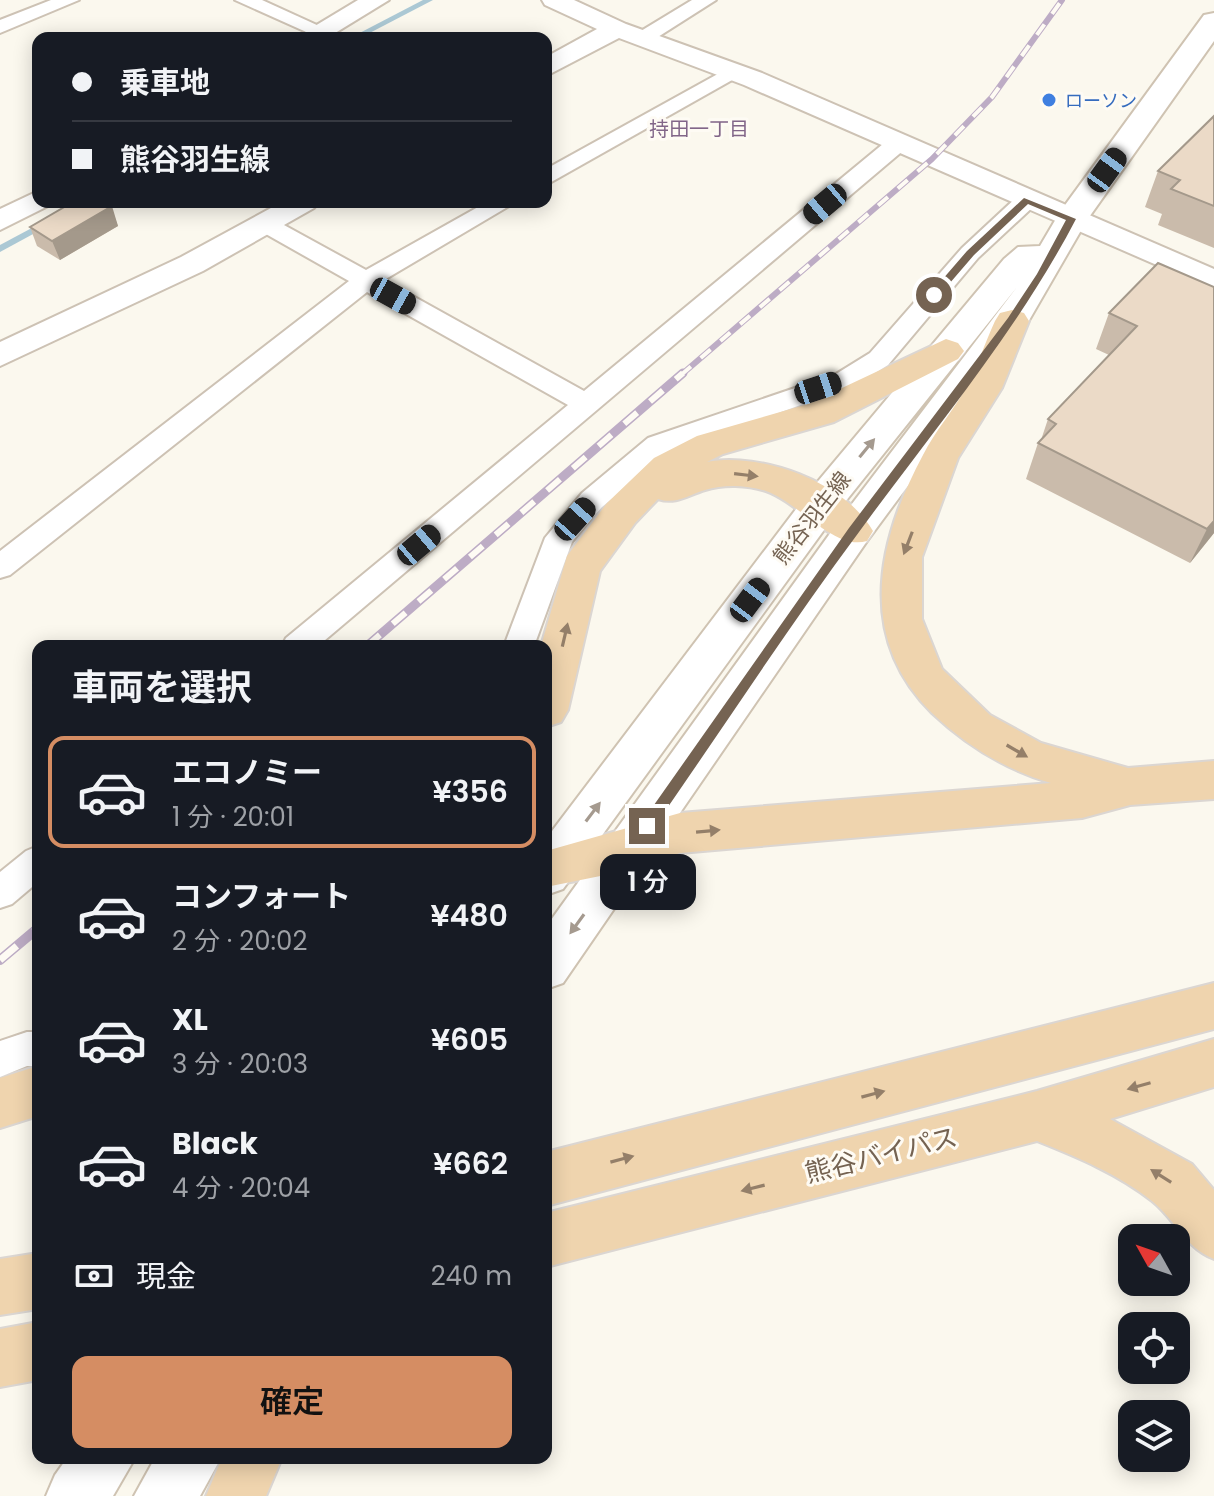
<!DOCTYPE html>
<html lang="ja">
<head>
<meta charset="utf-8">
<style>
	:root { --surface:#171b24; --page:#20242c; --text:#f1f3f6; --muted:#9ea1a6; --line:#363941; --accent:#d58d63 }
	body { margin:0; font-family:Poppins,"Noto Sans JP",sans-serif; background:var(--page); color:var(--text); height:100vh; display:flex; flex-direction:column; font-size:30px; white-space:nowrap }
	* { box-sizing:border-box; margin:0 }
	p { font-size:26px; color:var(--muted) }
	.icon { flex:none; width:44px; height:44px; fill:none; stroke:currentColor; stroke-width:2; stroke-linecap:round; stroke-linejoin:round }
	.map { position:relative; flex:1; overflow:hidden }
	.sheet { position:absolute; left:32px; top:640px; width:520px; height:824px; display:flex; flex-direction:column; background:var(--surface); border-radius:16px; box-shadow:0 4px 20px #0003 }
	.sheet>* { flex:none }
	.guide { position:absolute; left:32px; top:32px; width:520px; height:176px; border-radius:16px; box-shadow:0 4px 20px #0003; display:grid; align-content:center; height:176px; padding:0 40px; background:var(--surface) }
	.needle { width:52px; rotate:310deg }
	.controls { position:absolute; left:1118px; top:1224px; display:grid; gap:16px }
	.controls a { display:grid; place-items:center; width:72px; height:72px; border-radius:16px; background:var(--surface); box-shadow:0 4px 20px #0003; font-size:40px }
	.end { position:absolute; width:36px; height:36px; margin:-18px; border:10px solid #756352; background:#fff; box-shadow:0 0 0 4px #fff }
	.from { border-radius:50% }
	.bubble { position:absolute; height:56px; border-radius:16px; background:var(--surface); box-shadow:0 4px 20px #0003; font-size:26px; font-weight:600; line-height:56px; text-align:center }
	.car { position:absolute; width:24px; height:48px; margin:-24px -12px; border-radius:10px; box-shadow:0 0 6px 2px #0007; background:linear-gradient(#222 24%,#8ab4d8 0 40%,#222 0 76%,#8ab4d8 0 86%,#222 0) }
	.guide b { display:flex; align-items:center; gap:28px; height:76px; font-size:30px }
	.guide b+b { border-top:2px solid var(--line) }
	.guide i { width:20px; height:20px; background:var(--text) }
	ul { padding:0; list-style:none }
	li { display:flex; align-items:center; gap:24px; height:112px; margin:0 16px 12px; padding:0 24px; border:4px solid transparent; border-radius:16px }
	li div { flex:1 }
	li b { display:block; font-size:30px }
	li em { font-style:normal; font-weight:600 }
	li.selected { border-color:var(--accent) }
	li>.icon { width:72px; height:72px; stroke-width:1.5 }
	h2 { padding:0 40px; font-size:36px; line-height:96px }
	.pay { display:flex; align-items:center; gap:20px; height:88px; padding:0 40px; font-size:30px }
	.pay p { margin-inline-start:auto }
	.button { display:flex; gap:16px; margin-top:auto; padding:16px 40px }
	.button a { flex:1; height:92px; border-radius:16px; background:var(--accent); color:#111; font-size:32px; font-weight:600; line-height:92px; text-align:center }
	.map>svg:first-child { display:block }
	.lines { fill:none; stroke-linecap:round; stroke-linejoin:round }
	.stream { fill:#abc8d4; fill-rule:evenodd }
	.minor-casing { stroke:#cdc2b4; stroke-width:4 }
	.tertiary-casing { stroke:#cdc2b4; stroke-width:4 }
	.secondary-casing { stroke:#cfc3b2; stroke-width:4 }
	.trunk-casing { stroke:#dbd6d2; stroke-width:4 }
	.minor { fill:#fff; fill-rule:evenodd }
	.tertiary { fill:#fff; fill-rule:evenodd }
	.secondary { fill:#fff; fill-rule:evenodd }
	.trunk { fill:#efd4ae; fill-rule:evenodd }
	.rail-far2-casing { stroke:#bdacc5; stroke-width:6 }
	.rail-far1-casing { stroke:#bdacc5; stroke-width:9 }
	.rail-casing { stroke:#bdacc5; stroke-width:10 }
	.rail-far2 { stroke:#fefbf4; stroke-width:4; stroke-dasharray:13; stroke-linecap:butt }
	.rail-far1 { stroke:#fefbf4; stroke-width:6; stroke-dasharray:17; stroke-linecap:butt }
	.rail { stroke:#fefbf4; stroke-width:7; stroke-dasharray:22; stroke-linecap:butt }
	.wall { fill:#cabbab }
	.shaded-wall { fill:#a4998b }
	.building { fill:#ebdac7; stroke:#a4998b; stroke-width:2 }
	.oneway { fill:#a59a8f }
	.oneway2 { fill:#947f69 }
	.route { fill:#756352 }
	.shop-dot { fill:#3f7fe0; stroke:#fefbf4; stroke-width:3 }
	.labels { text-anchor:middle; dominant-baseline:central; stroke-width:6; stroke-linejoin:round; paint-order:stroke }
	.far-shop-label { font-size:18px; fill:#366cbe; stroke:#fefbf4; text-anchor:start }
	.far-neighbourhood-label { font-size:20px; fill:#826689; stroke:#fefbf4 }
	.street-label { font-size:22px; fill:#756352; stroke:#fefbf4 }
	.near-street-label { font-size:26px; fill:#756352; stroke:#fefbf4 }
</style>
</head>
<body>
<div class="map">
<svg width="1214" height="1496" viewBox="0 0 1214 1496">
	<rect width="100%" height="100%" fill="#fbf8ee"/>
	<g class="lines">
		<g class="stream">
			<polygon points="423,0 433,0 360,38 350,38"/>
			<polygon points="43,222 46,223 46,227 0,252 0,245"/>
		</g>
		<g class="minor-casing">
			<g id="minor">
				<polygon points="51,0 79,0 0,33 0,20"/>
				<polygon points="235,0 262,0 330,31 327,35 313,35"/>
				<polygon points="692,0 716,0 650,42 636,42 633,38 636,34"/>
				<polygon points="734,65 741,67 745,71 741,75 546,185 546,169"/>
				<polygon points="897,137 908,144 905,149 318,646 282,646 286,638 568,405 367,292 10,575 0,578 0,551 349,281 257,229 253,224 257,219 273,219 366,270 487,202 516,202 384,280 584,391 889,139"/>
				<polygon points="1027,193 1039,200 1035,205 978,258 888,365 854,386 668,452 602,507 572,542 534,646 504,646 545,538 582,493 648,438 836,374 870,353 962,248 1019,195"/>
				<polygon points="38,846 38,882 12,904 0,908 0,872 26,851"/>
				<polygon points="27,1032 38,1032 38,1066 27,1066 0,1077 0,1041"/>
			</g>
		</g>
		<g class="tertiary-casing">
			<g id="tertiary">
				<polygon points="358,0 389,0 327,38 295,38"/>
				<polygon points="542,0 574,0 626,24 762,73 1214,269 1214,290 744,85 619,38 546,76 546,57 597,29 545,5"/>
				<polygon points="38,191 38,202 51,202 48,206 0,230 0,209"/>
				<polygon points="282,202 319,202 314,208 203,271 0,366 0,342 181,257"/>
			</g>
		</g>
		<g class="secondary-casing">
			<g id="secondary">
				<polygon points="1214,13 1214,41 1087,220 1024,329 867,541 563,983 546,989 546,927 839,521 1017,287 837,512 563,889 546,895 546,839 809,492 1004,259 1018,247 1040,246 1060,212 1204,15"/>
				<polygon points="67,1458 135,1458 113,1496 46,1496 55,1475"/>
				<polygon points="155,1458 221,1458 200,1496 134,1496"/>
			</g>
		</g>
		<g class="trunk-casing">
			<g id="trunk">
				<path d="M1012,310L1024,313L1029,321L1002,388L958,458L922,557V619L942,669L990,715L1041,743L1128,768L1214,761V799L1130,805L1082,818L680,853L630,870L546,887V851L680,813L1051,783C1004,769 967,746 932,713C856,638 877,541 923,455C935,431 953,411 966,388C977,367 985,343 995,321L1000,313Z"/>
				<path d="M946,339L958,343L964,351L958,359L834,422L723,454L707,462C761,452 845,482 873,531L867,541C834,551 800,503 766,491C747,485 724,484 705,490C688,495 676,505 658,499L635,523L600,571L568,710L561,722L546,727V646H541L567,556L607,503L654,458L697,436L808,404Z"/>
				<polygon points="1214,983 1214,1029 546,1206 546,1152"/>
				<path d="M1214,1039V1087L1110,1119L1192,1164L1214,1190V1259C1184,1247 1176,1220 1152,1201C1118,1174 1077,1157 1037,1141L546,1267V1213L1037,1091Z"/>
				<polygon points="38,1066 38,1116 0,1128 0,1078"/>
				<polygon points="38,1253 38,1309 0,1315 0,1259"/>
				<polygon points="38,1322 38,1380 0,1387 0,1329"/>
				<polygon points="222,1458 282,1458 266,1496 206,1496"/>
			</g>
		</g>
		<use href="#minor" class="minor"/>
		<use href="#tertiary" class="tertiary"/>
		<use href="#secondary" class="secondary"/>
		<use href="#trunk" class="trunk"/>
		<g class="rail-far2-casing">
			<polyline id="rail-far2" points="681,375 932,159 992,97 1062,0"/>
		</g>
		<g class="rail-far1-casing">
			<polyline id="rail-far1" points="367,646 683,373"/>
		</g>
		<g class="rail-casing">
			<polyline id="rail" points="0,960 38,928"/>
		</g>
		<use href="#rail-far2" class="rail-far2"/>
		<use href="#rail-far1" class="rail-far1"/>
		<use href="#rail" class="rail"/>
	</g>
	<g class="wall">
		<polygon points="1214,116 1214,248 1158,225 1162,214 1145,207 1158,171"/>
		<polygon points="110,205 118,226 60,260 37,246 30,227"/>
		<polygon points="1158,263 1214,533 1190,563 1026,479 1038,443 1041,440 1048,419 1109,355 1096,349 1109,313"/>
	</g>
	<g class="shaded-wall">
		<polygon points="99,202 109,202 110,207 112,206 118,226 60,260 52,241"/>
		<polygon points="1214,521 1214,533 1190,563 1207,529"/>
	</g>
	<g class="building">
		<polygon points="1214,116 1214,206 1171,189 1180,180 1158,171"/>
		<polygon points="73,202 104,202 112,206 52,241 30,227"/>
		<polygon points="1158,263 1214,287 1214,521 1207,529 1038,443 1056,424 1048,419 1137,326 1109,313"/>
	</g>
	<defs><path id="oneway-solid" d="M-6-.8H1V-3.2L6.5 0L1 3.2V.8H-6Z" transform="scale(2)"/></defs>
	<g class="oneway">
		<use href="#oneway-solid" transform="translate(867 448) rotate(-51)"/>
		<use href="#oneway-solid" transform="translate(593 812) rotate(-53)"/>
		<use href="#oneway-solid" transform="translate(577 924) rotate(126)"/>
	</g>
	<g class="oneway2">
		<use href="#oneway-solid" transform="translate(746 475) rotate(7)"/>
		<use href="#oneway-solid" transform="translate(908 543) rotate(111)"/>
		<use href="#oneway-solid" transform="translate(565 635) rotate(-77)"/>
		<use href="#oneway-solid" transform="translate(1017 751) rotate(30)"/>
		<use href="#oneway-solid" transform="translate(708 831) rotate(-5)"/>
		<use href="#oneway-solid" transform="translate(1139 1086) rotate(164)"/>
		<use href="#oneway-solid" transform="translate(873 1094) rotate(-15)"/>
		<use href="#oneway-solid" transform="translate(622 1159) rotate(-15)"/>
		<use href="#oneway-solid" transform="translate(1161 1176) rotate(-148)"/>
		<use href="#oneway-solid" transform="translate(753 1188) rotate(166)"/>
	</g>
	<path class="route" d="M1024,198L1076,219C1017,332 934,429 859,532C787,629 721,731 652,830H642V822L849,528L1008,318L1037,274L1066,220L1028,204L974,255L937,298L929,295L967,251Z"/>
	<circle class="shop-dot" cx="1049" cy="100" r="8"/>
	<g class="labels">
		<g class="far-shop-label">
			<text x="1065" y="100">ローソン</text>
		</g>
		<g class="far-neighbourhood-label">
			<text x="699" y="129">持田一丁目</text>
		</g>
		<g class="street-label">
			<text transform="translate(812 518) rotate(-52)">熊谷羽生線</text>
		</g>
		<g class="near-street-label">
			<text transform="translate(881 1155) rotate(-14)">熊谷バイパス</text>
		</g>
	</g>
</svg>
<div class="controls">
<a><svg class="needle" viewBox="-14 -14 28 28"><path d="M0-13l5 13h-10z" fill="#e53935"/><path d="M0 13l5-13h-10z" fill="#9ea1a6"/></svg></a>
<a><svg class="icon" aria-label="locate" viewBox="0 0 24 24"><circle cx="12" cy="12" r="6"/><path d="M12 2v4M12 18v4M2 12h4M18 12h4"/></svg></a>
<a><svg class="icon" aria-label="layers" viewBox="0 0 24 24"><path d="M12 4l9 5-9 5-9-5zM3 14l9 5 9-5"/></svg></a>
</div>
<i class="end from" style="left:934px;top:295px"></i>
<i class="end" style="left:647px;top:826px"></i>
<div class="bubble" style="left:600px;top:854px;width:96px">1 分</div>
<i class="car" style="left:1107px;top:170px;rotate:36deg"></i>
<i class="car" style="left:825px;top:204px;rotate:230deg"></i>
<i class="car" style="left:393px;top:296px;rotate:119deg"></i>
<i class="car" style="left:818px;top:388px;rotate:72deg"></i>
<i class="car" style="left:575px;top:519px;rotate:42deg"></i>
<i class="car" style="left:419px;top:545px;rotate:50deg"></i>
<i class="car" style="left:750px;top:600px;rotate:37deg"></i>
<div class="guide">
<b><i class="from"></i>乗車地</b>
<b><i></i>熊谷羽生線</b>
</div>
<section class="sheet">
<h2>車両を選択</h2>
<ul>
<li class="selected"><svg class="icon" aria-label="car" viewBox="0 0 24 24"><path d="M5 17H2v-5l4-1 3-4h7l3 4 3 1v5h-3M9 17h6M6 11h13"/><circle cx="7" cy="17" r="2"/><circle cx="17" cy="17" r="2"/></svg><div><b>エコノミー</b><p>1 分 · 20:01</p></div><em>¥356</em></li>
<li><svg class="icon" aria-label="car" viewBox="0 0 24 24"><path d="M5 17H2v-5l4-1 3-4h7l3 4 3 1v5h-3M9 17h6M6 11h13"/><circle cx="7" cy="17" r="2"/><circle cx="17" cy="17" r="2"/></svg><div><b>コンフォート</b><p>2 分 · 20:02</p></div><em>¥480</em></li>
<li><svg class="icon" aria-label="car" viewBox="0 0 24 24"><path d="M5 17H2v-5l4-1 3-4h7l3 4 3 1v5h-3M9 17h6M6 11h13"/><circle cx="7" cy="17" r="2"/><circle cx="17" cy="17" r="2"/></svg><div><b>XL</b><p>3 分 · 20:03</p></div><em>¥605</em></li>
<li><svg class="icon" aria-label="car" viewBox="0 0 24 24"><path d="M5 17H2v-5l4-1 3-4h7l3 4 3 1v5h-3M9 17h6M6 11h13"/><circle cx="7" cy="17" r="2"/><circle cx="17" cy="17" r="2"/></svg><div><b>Black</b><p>4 分 · 20:04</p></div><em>¥662</em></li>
</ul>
<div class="pay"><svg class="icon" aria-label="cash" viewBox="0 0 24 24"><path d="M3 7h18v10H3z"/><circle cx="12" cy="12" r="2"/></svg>現金<p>240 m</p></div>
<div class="button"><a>確定</a></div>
</section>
</div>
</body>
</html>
